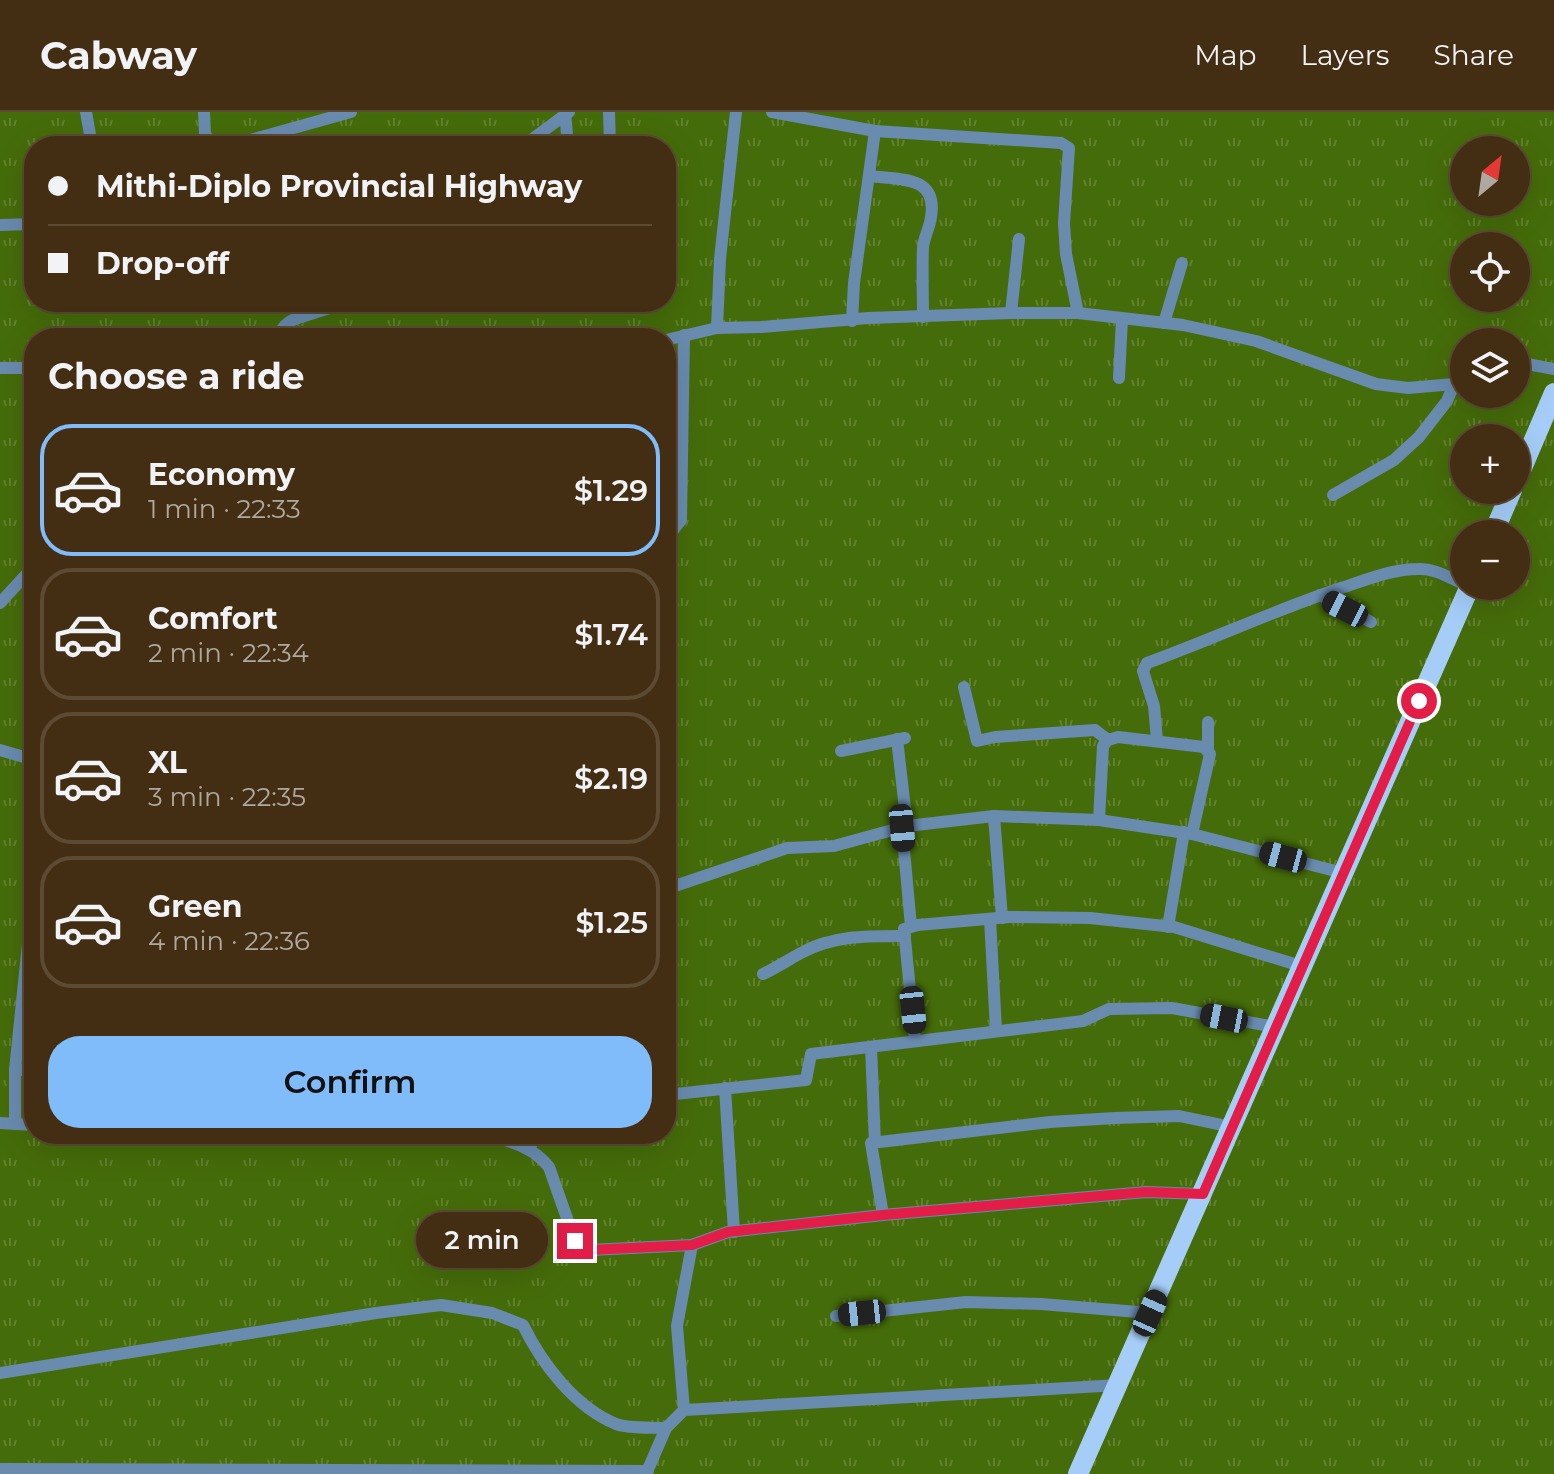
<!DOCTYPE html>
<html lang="en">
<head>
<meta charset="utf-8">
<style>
	:root { --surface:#442e13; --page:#4b361c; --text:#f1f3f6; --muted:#afa8a0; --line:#5c4a33; --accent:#81bcfa }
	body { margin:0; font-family:Montserrat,sans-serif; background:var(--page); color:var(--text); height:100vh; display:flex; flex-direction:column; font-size:30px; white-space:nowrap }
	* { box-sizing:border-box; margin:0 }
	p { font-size:26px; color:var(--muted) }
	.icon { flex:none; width:44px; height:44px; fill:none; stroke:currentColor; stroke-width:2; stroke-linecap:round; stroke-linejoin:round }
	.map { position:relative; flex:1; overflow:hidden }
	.side { position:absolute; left:24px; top:216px; width:652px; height:816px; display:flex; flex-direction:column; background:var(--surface); border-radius:32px; box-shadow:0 8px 32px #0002,0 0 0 2px var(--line) }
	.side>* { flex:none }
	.top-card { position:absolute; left:24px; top:24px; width:652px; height:176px; border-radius:32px; box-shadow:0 8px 32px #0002,0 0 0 2px var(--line); display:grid; align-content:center; height:176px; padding:0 24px; background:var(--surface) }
	.needle { width:52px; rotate:29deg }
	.buttons { position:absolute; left:1450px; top:24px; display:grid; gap:16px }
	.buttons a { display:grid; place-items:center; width:80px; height:80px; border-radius:50%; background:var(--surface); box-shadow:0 8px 32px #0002,0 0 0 2px var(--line); font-size:40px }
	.end { position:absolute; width:36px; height:36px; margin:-18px; border:10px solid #e11d48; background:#fff; box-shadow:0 0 0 4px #fff }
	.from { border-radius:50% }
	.bubble { position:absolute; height:56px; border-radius:28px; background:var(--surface); box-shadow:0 8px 32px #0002,0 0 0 2px var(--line); font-size:26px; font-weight:600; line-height:56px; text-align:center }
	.car { position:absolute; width:24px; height:48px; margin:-24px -12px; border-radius:10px; box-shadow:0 0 6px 2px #0007; background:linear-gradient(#222 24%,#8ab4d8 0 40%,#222 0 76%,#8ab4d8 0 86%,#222 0) }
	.top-card b { display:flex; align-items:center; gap:28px; height:76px; font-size:30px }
	.top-card b+b { border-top:2px solid var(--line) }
	.top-card i { width:20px; height:20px; background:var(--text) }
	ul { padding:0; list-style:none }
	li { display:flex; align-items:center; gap:24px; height:132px; margin:0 16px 12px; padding:0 8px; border:4px solid var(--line); border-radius:32px }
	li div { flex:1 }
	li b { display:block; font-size:30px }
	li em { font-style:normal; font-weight:600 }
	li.on { border-color:var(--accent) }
	li>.icon { width:72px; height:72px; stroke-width:1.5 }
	h2 { padding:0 24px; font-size:36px; line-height:96px }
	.button { display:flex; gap:16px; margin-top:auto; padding:16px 24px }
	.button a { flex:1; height:92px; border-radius:32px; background:var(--accent); color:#111; font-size:32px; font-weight:600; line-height:92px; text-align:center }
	header { display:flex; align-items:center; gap:48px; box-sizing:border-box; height:112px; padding:0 40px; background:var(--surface); border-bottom:2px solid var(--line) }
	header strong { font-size:38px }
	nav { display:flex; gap:44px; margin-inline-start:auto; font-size:28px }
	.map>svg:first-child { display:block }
	.grass { fill:url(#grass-tufts); fill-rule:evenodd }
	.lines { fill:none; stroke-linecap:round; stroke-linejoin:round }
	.minor { stroke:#698bae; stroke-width:12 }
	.primary { stroke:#a5cdf8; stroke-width:20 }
	.route { stroke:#e11d48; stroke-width:10 }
</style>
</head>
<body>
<header>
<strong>Cabway</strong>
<nav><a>Map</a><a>Layers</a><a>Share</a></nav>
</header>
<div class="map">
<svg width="1554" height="1362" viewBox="0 0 1554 1362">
	<defs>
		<pattern id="grass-tufts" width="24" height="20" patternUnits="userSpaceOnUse" patternTransform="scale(2)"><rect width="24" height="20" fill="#456c0a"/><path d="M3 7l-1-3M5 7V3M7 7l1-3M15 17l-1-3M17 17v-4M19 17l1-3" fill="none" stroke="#61812c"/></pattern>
	</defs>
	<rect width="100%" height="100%" fill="#5a3d19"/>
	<path class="grass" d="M0,0H1554V1362H0ZM34,34H666V190H34ZM1464,38H1516V90H1464ZM1464,134H1516V186H1464ZM34,226H666V1022H34ZM1464,230H1516V282H1464ZM1464,326H1516V378H1464ZM1464,422H1516V474H1464Z"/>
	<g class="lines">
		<g class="minor">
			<polyline points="86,0 92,34"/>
			<polyline points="204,0 205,22 213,34"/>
			<polyline points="565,0 568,34"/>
			<polyline points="609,0 610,34"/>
			<polyline points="772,0 875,19 1061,31 1069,36 1064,111 1066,142 1078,201"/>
			<polyline points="229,34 351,0"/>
			<polyline points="523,34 569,0"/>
			<path d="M870,64C900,68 938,63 931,105C930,115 924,125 923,135C922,158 923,182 923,205"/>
			<polyline points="0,113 34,112"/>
			<polyline points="1011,201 1019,127"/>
			<polyline points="852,209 854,171 875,19"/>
			<polyline points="1164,211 1182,151"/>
			<polyline points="717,216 720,147 736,0"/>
			<path d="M280,226C280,216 286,211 295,207L348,190"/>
			<polyline points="666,228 717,216 761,215 868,206 1011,201 1078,201 1183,213 1256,229 1376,272 1408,276 1454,272"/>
			<polyline points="1516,250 1554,257"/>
			<polyline points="0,256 34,256"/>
			<polyline points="1119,266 1122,207"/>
			<polyline points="1333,383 1394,348 1419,325 1447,289 1454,272 1464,260"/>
			<polyline points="666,427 681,408 684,223"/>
			<polyline points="1320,483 1371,510"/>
			<polyline points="0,491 34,454"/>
			<polyline points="964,575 977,629 995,625 1095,618 1108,628"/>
			<polyline points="1208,610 1208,638"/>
			<polyline points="897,627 907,714"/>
			<path d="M1157,628L1154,594L1143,559L1147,551C1213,527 1275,498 1341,476C1366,468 1392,457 1418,457C1435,456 1449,466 1464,472"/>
			<polyline points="0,638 34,648"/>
			<polyline points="841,639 905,626"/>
			<polyline points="994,704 1002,806"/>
			<polyline points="1099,708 1103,634 1108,628 1118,625 1204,635 1210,642 1192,722"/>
			<polyline points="902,716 911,814"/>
			<polyline points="666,777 787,736 834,734 907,714 994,704 1099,708 1192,722 1343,761"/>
			<polyline points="990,807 996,918"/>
			<polyline points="1168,815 1184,720"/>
			<path d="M763,862C776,856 788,848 801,841C833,823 870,824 905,824"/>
			<polyline points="915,929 904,817 918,813 1009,805 1090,806 1174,815 1304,855"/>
			<polyline points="871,935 875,1031"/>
			<polyline points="15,958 34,958"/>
			<polyline points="725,976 734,1120"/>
			<polyline points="666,983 806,968 811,942 1083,909 1109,897 1172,896 1275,915"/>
			<polyline points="0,1011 34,1013"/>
			<polyline points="15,1012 15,958 29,822"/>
			<path d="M413,1022C458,1024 518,1016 549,1055L575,1129L580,1135L590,1138L692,1133L728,1120L883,1103L1146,1080L1203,1082"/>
			<polyline points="529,1037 536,1022"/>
			<polyline points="883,1103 871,1031 1050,1010 1115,1006 1179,1004 1232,1015"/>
			<polyline points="836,1204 966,1190 1041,1192 1150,1201"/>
			<path d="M0,1261L376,1201L441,1193L492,1201L523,1213C542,1252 575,1295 616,1312C630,1317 651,1315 666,1316"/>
			<polyline points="684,1298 677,1214 692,1133"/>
			<polyline points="0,1357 648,1359"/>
			<polyline points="646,1362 666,1316 684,1298 1119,1273"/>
		</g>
		<g class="primary">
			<polyline points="1516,370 1554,281"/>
			<polyline points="1493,422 1512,378"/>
			<polyline points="1078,1362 1470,474"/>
		</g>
	</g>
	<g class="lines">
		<polyline class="route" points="575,1129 580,1135 590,1138 692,1133 728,1120 883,1103 1146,1080 1203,1082 1419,589"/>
	</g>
</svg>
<div class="buttons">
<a><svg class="needle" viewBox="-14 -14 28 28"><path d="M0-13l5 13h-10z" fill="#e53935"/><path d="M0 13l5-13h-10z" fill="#afa8a0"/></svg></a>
<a><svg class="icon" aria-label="locate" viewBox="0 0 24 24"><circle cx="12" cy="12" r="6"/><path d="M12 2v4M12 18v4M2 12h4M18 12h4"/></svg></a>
<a><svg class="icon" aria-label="layers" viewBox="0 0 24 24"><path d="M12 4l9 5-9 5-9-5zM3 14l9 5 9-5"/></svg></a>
<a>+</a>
<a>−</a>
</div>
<i class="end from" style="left:1419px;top:589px"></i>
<i class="end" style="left:575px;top:1129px"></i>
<div class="bubble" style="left:416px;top:1100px;width:132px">2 min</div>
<i class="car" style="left:1345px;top:497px;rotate:297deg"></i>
<i class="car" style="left:902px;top:716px;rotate:175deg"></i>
<i class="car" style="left:1283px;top:745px;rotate:285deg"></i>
<i class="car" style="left:913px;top:898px;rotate:174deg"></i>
<i class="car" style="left:1224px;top:906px;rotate:281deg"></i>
<i class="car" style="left:862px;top:1201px;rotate:264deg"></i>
<i class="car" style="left:1150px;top:1201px;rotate:24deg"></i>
<div class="top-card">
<b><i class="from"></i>Mithi-Diplo Provincial Highway</b>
<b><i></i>Drop-off</b>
</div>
<section class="side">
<h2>Choose a ride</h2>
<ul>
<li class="on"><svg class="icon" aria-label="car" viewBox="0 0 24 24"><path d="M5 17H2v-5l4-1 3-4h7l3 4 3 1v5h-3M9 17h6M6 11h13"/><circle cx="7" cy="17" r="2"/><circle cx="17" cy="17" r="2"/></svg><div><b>Economy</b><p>1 min · 22:33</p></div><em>$1.29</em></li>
<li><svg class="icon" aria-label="car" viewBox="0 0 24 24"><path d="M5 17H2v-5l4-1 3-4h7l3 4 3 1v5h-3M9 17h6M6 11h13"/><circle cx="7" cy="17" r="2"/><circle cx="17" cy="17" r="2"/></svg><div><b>Comfort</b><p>2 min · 22:34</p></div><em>$1.74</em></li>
<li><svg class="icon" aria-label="car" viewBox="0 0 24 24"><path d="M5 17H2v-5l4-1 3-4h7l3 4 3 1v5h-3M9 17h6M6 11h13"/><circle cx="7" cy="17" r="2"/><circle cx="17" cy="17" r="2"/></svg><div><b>XL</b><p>3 min · 22:35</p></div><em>$2.19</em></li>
<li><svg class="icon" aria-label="car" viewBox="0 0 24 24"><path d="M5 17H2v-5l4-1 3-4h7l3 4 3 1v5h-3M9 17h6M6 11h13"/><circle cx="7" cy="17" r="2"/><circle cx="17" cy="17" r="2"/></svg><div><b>Green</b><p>4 min · 22:36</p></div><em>$1.25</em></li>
</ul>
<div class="button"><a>Confirm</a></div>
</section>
</div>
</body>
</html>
